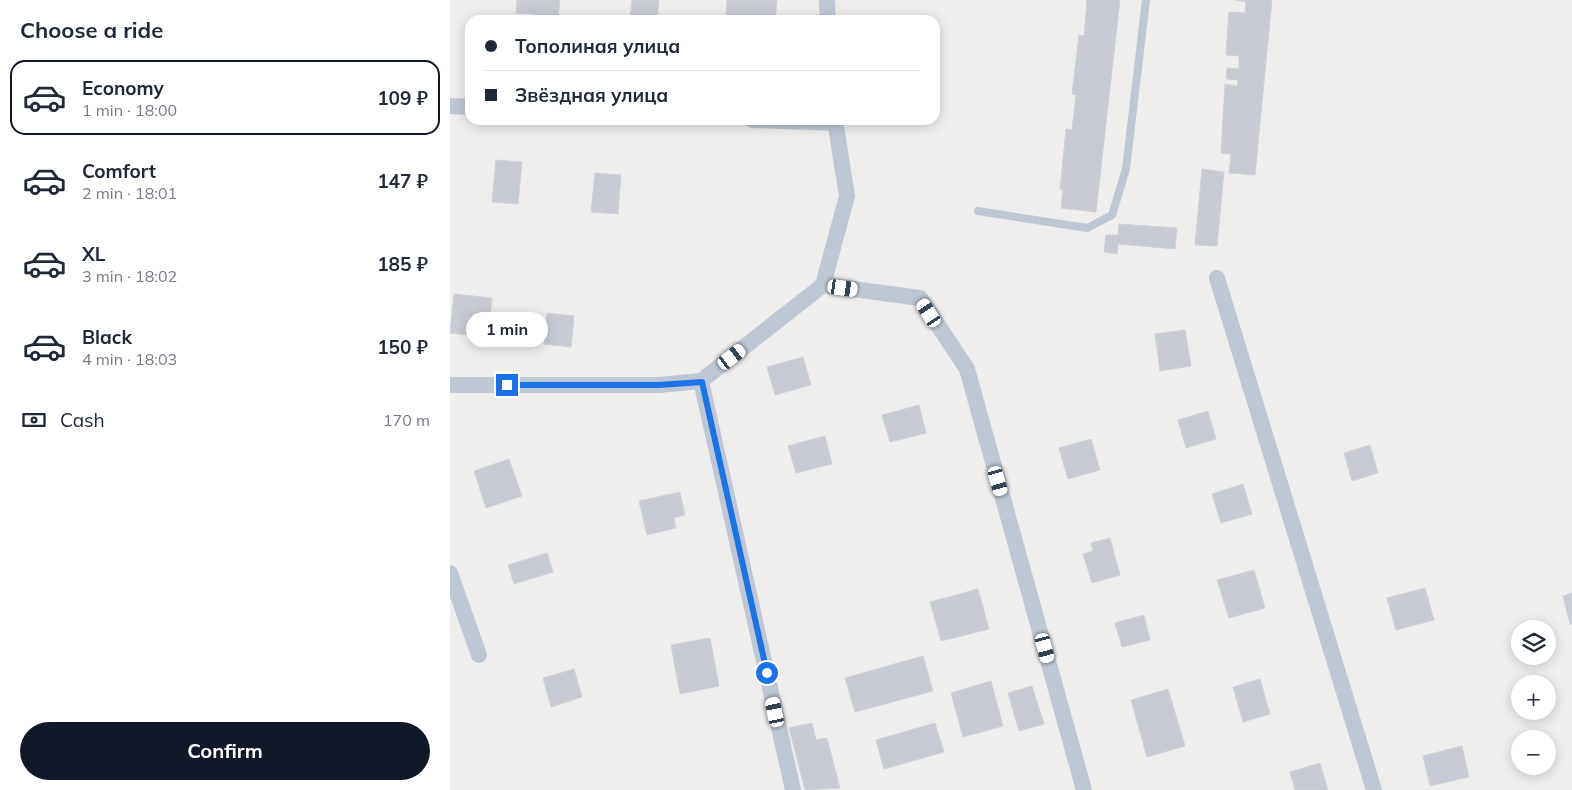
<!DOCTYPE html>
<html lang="en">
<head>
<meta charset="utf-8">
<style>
	:root { --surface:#fff; --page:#f2f2f3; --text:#1f2937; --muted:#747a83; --line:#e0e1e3; --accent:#111827 }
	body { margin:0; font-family:Mulish,sans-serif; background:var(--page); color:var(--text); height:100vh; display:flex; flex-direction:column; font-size:19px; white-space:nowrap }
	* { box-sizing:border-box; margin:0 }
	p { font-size:16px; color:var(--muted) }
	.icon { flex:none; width:28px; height:28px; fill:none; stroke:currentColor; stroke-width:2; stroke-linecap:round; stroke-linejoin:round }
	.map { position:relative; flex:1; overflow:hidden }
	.details { display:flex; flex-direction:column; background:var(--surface); width:450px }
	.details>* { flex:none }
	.hud { position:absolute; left:15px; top:15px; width:475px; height:110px; border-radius:15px; box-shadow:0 2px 12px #0003; display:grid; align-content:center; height:110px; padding:0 20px; background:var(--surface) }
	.tools { position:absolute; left:1061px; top:620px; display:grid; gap:10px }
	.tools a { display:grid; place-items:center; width:45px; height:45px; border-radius:50%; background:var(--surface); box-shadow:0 2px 12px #0003; font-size:25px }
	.end { position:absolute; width:22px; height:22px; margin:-11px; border:6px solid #1a73e8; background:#fff; box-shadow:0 0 0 2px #fff }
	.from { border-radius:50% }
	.bubble { position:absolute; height:35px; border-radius:18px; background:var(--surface); box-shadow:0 2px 12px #0003; font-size:16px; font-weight:700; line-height:35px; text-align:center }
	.car { position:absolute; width:15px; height:30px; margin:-15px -8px; border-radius:6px; box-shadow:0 0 4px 1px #0007; background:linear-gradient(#fff 24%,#345 0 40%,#fff 0 76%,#345 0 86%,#fff 0) }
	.hud b { display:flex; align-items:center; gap:18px; height:48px; font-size:19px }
	.hud b+b { border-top:1px solid var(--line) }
	.hud i { width:12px; height:12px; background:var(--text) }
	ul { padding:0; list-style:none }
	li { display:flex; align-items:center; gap:15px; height:75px; margin:0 10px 8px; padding:0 10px; border:2px solid transparent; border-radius:15px }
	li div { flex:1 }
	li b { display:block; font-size:19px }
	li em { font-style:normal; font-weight:700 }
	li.selected { border-color:var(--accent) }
	li>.icon { width:45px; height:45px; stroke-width:1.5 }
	h2 { padding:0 20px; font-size:22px; line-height:60px }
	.pay { display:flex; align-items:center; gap:12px; height:55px; padding:0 20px; font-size:19px }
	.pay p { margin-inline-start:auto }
	.button { display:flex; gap:10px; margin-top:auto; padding:10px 20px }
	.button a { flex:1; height:58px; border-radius:30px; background:var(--accent); color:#fff; font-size:20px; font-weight:700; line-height:58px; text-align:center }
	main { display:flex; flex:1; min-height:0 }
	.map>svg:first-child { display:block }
	.building { fill:#c8cbd4; stroke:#d0d2da }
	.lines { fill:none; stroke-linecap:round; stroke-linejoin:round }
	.lane { stroke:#bec8d4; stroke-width:8 }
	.street { stroke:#bec8d4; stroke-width:16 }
	.route { stroke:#1a73e8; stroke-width:6 }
</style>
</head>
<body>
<main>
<section class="details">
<h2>Choose a ride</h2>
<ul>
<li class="selected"><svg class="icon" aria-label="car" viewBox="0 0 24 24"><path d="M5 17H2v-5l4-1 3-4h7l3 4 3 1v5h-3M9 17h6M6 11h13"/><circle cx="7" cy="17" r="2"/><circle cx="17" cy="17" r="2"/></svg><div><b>Economy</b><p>1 min · 18:00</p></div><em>109 ₽</em></li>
<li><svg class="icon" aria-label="car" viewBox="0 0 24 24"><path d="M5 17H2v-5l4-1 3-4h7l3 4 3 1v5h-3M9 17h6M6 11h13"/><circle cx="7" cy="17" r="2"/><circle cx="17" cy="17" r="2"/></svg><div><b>Comfort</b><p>2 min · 18:01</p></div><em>147 ₽</em></li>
<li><svg class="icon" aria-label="car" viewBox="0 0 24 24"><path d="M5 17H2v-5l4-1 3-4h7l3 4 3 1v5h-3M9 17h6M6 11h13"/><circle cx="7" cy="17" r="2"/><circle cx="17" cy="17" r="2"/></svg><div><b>XL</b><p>3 min · 18:02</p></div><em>185 ₽</em></li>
<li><svg class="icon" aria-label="car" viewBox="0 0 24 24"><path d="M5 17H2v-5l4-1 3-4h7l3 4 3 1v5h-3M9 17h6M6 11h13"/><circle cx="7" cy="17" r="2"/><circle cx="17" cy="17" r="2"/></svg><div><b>Black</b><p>4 min · 18:03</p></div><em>150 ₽</em></li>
</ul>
<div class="pay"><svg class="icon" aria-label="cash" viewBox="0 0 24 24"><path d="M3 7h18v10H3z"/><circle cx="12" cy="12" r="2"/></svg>Cash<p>170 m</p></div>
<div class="button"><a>Confirm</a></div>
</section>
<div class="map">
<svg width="1122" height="790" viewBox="0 0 1122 790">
	<rect width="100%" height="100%" fill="#f0eded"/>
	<g class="building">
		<polygon points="67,0 110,0 108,16 66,13"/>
		<polygon points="182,0 209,0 207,20 180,20"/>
		<polygon points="277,0 327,0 325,20 276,20"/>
		<polygon points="637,0 670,0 646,212 611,208 613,190 610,189 616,129 622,130 626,95 622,94 629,35 634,36"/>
		<polygon points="822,0 805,175 779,173 781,154 771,153 775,84 787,86 788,80 776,79 777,68 789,69 789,56 776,55 779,12 795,13 796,2 785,0"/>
		<polygon points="46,160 72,162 68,204 42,202"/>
		<polygon points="752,169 774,172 767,246 745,245"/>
		<polygon points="145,173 171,175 168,214 141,212"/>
		<polygon points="669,224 727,228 725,249 668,244 667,254 654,252 656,235 668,235"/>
		<polygon points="4,294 42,298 38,337 0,333"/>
		<polygon points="97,313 124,316 121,347 94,344"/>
		<polygon points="735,330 741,366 710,371 705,334"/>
		<polygon points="353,357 361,385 325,395 317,367"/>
		<polygon points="469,405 476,433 440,442 432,415"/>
		<polygon points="758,411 766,439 736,448 728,420"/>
		<polygon points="375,436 382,464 346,473 338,446"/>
		<polygon points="641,439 650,470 618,479 609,448"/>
		<polygon points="920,445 928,473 902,481 894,453"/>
		<polygon points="59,459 72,496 36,508 24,471"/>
		<polygon points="793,484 802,514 771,523 762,494"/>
		<polygon points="230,492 235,515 224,518 226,528 197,535 189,501"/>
		<polygon points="660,538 670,575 642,583 633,554 643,551 641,543"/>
		<polygon points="97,553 103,572 64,584 58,565"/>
		<polygon points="804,570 815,608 779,618 767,580"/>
		<polygon points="975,588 984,620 946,630 937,598"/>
		<polygon points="528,589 539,629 491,641 480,602"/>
		<polygon points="1122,593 1122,624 1120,624 1113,596"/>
		<polygon points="694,615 700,640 672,647 665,623"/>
		<polygon points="260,638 269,686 230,694 221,645"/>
		<polygon points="473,656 483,691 405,712 395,678"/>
		<polygon points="124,669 132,697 101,707 93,678"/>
		<polygon points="810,679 820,714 793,722 783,687"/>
		<polygon points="541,681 553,726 513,737 501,693"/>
		<polygon points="582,686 594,724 569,731 558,693"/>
		<polygon points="718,689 735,746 697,757 681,700"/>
		<polygon points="362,723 366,740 377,738 390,788 355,790 339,728"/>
		<polygon points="485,723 494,752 434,769 426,740"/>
		<polygon points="1012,746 1019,777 980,786 973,756"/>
		<polygon points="870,763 878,790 845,790 840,772"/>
	</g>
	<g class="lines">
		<polyline class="lane" points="528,211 637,228 662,215 676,169 696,0"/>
		<g class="street">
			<polyline points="377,0 378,20"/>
			<polyline points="0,106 20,107"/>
			<polyline points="302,120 386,123"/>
			<polyline points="767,278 924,790"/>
			<polyline points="373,285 470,298 517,369 634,790"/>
			<polyline points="0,385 209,385 251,381"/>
			<polyline points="0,573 29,655"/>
			<polyline points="343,790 251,381 373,285 397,196 385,120"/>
		</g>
	</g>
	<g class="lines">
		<polyline class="route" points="57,385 209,385 252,382 317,673"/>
	</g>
</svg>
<div class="tools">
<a><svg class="icon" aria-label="layers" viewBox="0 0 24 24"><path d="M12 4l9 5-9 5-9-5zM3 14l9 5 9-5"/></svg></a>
<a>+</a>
<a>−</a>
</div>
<i class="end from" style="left:317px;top:673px"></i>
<i class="end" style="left:57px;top:385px"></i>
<div class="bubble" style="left:16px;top:312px;width:82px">1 min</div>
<i class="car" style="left:393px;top:288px;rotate:98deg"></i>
<i class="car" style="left:479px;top:313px;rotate:327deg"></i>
<i class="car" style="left:282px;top:357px;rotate:52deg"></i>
<i class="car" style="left:548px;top:481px;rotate:164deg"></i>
<i class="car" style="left:595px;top:648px;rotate:165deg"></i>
<i class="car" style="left:325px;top:712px;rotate:348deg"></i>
<div class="hud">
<b><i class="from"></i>Тополиная улица</b>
<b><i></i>Звёздная улица</b>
</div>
</div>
</main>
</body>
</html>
